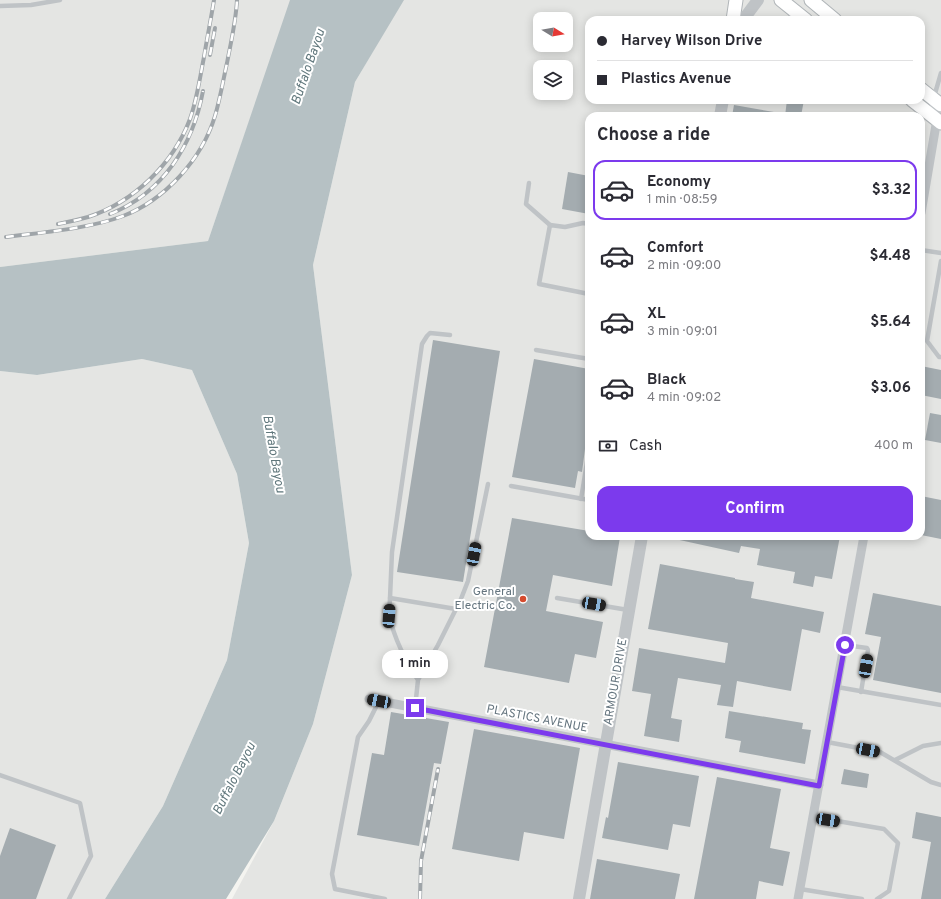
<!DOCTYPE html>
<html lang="en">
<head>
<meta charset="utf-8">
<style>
	:root { --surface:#fff; --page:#f7f7f7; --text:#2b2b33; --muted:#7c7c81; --line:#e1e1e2; --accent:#7c3aed }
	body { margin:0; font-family:Overpass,sans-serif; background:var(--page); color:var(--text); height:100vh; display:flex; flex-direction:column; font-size:15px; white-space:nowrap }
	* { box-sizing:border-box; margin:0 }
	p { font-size:13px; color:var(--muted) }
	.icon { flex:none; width:22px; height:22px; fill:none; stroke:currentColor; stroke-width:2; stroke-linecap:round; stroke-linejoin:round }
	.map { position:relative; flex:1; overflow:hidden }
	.details { position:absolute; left:585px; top:112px; width:340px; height:428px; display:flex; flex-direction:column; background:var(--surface); border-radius:12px; box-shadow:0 2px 10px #0003 }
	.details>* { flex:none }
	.guide { position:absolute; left:585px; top:16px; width:340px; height:88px; border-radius:12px; box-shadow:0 2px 10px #0003; display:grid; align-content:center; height:88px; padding:0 12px; background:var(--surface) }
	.needle { width:26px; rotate:101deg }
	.controls { position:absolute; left:533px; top:12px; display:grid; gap:8px }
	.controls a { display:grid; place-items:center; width:40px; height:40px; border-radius:8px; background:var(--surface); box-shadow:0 2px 10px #0003; font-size:20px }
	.end { position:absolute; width:18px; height:18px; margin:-9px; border:5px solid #7c3aed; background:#fff; box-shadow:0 0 0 2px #fff }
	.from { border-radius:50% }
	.bubble { position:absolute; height:28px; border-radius:12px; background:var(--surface); box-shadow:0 2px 10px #0003; font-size:13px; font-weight:700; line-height:28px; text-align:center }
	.car { position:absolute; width:12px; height:24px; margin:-12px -6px; border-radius:5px; box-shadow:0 0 3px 1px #0007; background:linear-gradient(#222 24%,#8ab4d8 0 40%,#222 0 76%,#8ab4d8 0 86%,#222 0) }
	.guide b { display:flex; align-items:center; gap:14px; height:38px; font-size:15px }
	.guide b+b { border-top:1px solid var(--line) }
	.guide i { width:10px; height:10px; background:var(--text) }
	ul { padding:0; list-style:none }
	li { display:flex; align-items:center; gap:12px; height:60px; margin:0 8px 6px; padding:0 4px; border:2px solid transparent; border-radius:12px }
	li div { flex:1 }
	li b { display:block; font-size:15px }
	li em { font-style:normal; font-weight:700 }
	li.active { border-color:var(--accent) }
	li>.icon { width:36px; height:36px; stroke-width:1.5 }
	h2 { padding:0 12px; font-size:18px; line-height:48px }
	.pay { display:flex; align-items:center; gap:10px; height:44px; padding:0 12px; font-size:15px }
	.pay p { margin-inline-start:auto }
	.cta { display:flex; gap:8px; margin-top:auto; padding:8px 12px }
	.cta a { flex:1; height:46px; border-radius:12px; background:var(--accent); color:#fff; font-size:16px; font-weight:700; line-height:46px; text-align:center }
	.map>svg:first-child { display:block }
	.built { fill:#e4e5e3; fill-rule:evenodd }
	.water { fill:#b6c1c4 }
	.building { fill:#a4acb0 }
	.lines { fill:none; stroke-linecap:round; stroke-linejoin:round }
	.secondary-casing { stroke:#b0b5b8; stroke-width:15 }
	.service { stroke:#bfc3c6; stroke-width:4.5 }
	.minor { stroke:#bfc3c6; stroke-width:9 }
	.tertiary { stroke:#bfc3c6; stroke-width:12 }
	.secondary { stroke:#fff; stroke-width:13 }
	.rail-casing { stroke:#9fa5a9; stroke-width:4 }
	.rail { stroke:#fff; stroke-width:2.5; stroke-dasharray:8; stroke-linecap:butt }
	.route { stroke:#7c3aed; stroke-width:5 }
	.poi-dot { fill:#d54b2e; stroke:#fff; stroke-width:1.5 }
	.labels { text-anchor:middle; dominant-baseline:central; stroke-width:4; stroke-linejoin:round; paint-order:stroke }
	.poi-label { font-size:12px; fill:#65757f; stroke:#fff; text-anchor:end }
	.street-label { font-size:12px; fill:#65757f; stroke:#fff }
	.water-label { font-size:13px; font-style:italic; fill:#60777c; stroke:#fff }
</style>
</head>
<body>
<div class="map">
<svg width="941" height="899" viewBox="0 0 941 899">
	<rect width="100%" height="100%" fill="#f4f4f0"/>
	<g class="built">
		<polygon points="0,0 293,0 289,6 208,241 0,267"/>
		<path d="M403,0H941V899H232L274,821L313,724L352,575L313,265L355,82ZM540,19H566V45H540ZM589,20H921V100H589ZM540,67H566V93H540ZM589,116H921V536H589Z"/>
		<polygon points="142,359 192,370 237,474 249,543 227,660 163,806 105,899 0,899 0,371 37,375"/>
	</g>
	<polygon class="water" points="290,0 404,0 355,82 313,265 352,575 313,724 274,821 226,899 105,899 163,806 227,660 249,543 237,474 192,370 142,359 37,375 0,371 0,267 208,241"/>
	<g class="building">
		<polygon points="787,100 804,100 801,116 785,116"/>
		<polygon points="734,105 774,112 774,116 732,116"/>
		<polygon points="568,172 589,176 589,214 562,209"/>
		<polygon points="433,340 500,351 463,582 397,572"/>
		<polygon points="534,359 589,369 589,446 585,449 582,472 578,471 575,488 512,477"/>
		<polygon points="921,366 941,370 941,399 921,395"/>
		<polygon points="930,413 941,415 941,443 925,440"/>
		<polygon points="921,496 941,500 941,539 921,535"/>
		<polygon points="512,518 589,531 589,536 620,537 612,586 553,575 546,611 603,622 596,658 575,654 569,683 484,667"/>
		<polygon points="675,536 840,536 832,579 815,576 813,587 793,583 795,572 757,565 760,549 741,546 739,553 675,539"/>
		<polygon points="660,564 735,578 735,579 754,582 751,598 824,612 820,633 802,629 791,691 737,681 733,707 717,705 721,685 678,678 671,718 682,720 679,742 644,736 651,694 632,691 639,648 725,663 728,643 648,629"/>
		<polygon points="873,593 941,606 941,693 873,680 881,637 865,634"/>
		<polygon points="729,711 803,723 802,729 811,730 805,764 739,752 741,741 725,738"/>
		<polygon points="391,712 449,722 441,764 434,763 419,846 357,835 372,753 384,755"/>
		<polygon points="474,729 580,748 564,839 524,832 519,861 452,849"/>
		<polygon points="618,762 699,776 690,827 673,824 668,850 602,838 606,817 608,818"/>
		<polygon points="844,769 869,774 867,788 841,784"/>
		<polygon points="717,777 781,789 770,848 790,852 783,886 759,881 756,899 694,899"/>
		<polygon points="916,812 941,817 941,899 921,899 931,842 912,838"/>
		<polygon points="10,828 56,845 36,899 0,899 0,856"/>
		<polygon points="597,859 680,874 675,899 590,899"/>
	</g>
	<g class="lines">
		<g class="secondary-casing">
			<g id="secondary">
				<polyline points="781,0 806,20"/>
				<polyline points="811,0 835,20"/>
				<polyline points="733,20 736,0"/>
				<polyline points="921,89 941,105"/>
				<polyline points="912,100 941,123"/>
			</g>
		</g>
		<g class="service">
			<polyline points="0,6 31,5 60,0"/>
			<polyline points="788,20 794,11"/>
			<polyline points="934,97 941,73"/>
			<polyline points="529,183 526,204 550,225"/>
			<polyline points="589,224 583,223 565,227 550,225 539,284 589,294"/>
			<polyline points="921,250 941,253"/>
			<polyline points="941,261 927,341 939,357 941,357"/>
			<polyline points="536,350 589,359"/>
			<polyline points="511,486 589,500"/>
			<polyline points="581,499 589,450"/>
			<polyline points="390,598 392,552 422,344 427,336 430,333 450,335"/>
			<polyline points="557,598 628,610"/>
			<polyline points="456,609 459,604 468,581 488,484"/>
			<polyline points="845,645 867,648 868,650 861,692"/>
			<polyline points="837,687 941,705"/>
			<polyline points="379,701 369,721 358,737 332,874 335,889 385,899"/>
			<path d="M415,708L418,680C407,664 393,636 390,617C388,611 390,604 390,598L456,609L438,645L418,680"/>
			<polyline points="827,742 880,752 931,782 941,785"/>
			<polyline points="895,760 923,746 941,743"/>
			<polyline points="0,775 80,803 91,856 69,899"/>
			<polyline points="814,817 884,829 898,843 889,891 877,899"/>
			<polyline points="800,889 862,899"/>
		</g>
		<g class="minor">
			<polyline points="921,213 937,119 933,99"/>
			<polyline points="369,699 819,785"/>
			<polyline points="798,899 864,536"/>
		</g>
		<g class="tertiary">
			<polyline points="743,20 758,0"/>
			<polyline points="720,116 723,100"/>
			<polyline points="579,899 642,536"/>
		</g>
		<use href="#secondary" class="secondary"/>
		<g class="rail-casing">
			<g id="rail">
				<polyline points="210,55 215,28"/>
				<path d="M110,214C163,193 193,145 203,91"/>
				<path d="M58,224C68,222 78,220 88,217C134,202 173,164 190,119C197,99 200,77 204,57C207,38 211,19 214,0"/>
				<path d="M6,237C44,232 88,229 123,216C165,200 202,159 215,116C220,99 223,81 227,63C231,42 236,21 237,0"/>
				<polyline points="420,899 421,861 438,769"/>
			</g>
		</g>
		<use href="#rail" class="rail"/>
	</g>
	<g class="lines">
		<polyline class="route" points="415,708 819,786 845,645"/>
	</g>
	<circle class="poi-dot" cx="523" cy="599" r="4"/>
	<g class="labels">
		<g class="poi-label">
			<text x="515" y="592">General<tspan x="515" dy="14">Electric Co.</tspan></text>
		</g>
		<g class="street-label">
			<text transform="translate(616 682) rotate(-80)">ARMOUR DRIVE</text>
			<text transform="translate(537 719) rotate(11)">PLASTICS AVENUE</text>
		</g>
		<g class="water-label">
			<text transform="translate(309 67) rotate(-71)">Buffalo Bayou</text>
			<text transform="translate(273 454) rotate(80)">Buffalo Bayou</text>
			<text transform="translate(235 779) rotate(-63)">Buffalo Bayou</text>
		</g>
	</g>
</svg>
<div class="controls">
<a><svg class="needle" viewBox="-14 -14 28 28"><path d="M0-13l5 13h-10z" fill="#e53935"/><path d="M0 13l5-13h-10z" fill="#7c7c81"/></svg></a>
<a><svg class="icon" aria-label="layers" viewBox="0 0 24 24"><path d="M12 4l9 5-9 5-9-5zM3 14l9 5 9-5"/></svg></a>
</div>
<i class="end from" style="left:845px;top:645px"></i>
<i class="end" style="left:415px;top:708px"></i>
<div class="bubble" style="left:382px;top:650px;width:66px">1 min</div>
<i class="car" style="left:474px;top:554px;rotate:11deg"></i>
<i class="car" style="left:594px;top:604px;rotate:100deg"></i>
<i class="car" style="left:389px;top:616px;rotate:4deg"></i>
<i class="car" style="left:866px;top:666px;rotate:10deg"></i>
<i class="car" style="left:379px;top:701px;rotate:281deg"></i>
<i class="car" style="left:868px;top:750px;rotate:101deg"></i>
<i class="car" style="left:828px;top:820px;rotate:99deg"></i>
<div class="guide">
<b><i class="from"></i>Harvey Wilson Drive</b>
<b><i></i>Plastics Avenue</b>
</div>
<section class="details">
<h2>Choose a ride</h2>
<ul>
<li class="active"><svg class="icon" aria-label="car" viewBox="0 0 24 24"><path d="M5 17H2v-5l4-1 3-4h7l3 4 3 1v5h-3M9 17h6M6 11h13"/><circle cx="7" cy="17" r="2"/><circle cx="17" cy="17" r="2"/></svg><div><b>Economy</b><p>1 min · 08:59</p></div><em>$3.32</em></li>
<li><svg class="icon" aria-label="car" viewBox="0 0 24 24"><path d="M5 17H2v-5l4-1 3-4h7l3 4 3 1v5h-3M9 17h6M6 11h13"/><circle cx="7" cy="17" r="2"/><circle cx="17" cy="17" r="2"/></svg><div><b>Comfort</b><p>2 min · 09:00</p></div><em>$4.48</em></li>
<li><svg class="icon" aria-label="car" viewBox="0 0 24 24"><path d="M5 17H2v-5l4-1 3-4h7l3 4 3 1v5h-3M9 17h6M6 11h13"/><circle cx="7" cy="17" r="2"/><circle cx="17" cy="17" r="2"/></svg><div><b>XL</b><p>3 min · 09:01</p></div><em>$5.64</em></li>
<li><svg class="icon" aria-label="car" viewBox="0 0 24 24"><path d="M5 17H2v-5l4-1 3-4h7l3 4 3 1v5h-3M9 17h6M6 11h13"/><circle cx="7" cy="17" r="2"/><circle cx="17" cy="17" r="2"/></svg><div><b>Black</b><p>4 min · 09:02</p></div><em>$3.06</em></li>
</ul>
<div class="pay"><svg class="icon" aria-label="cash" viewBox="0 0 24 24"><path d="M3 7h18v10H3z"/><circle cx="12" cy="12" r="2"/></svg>Cash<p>400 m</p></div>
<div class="cta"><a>Confirm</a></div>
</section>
</div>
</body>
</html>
